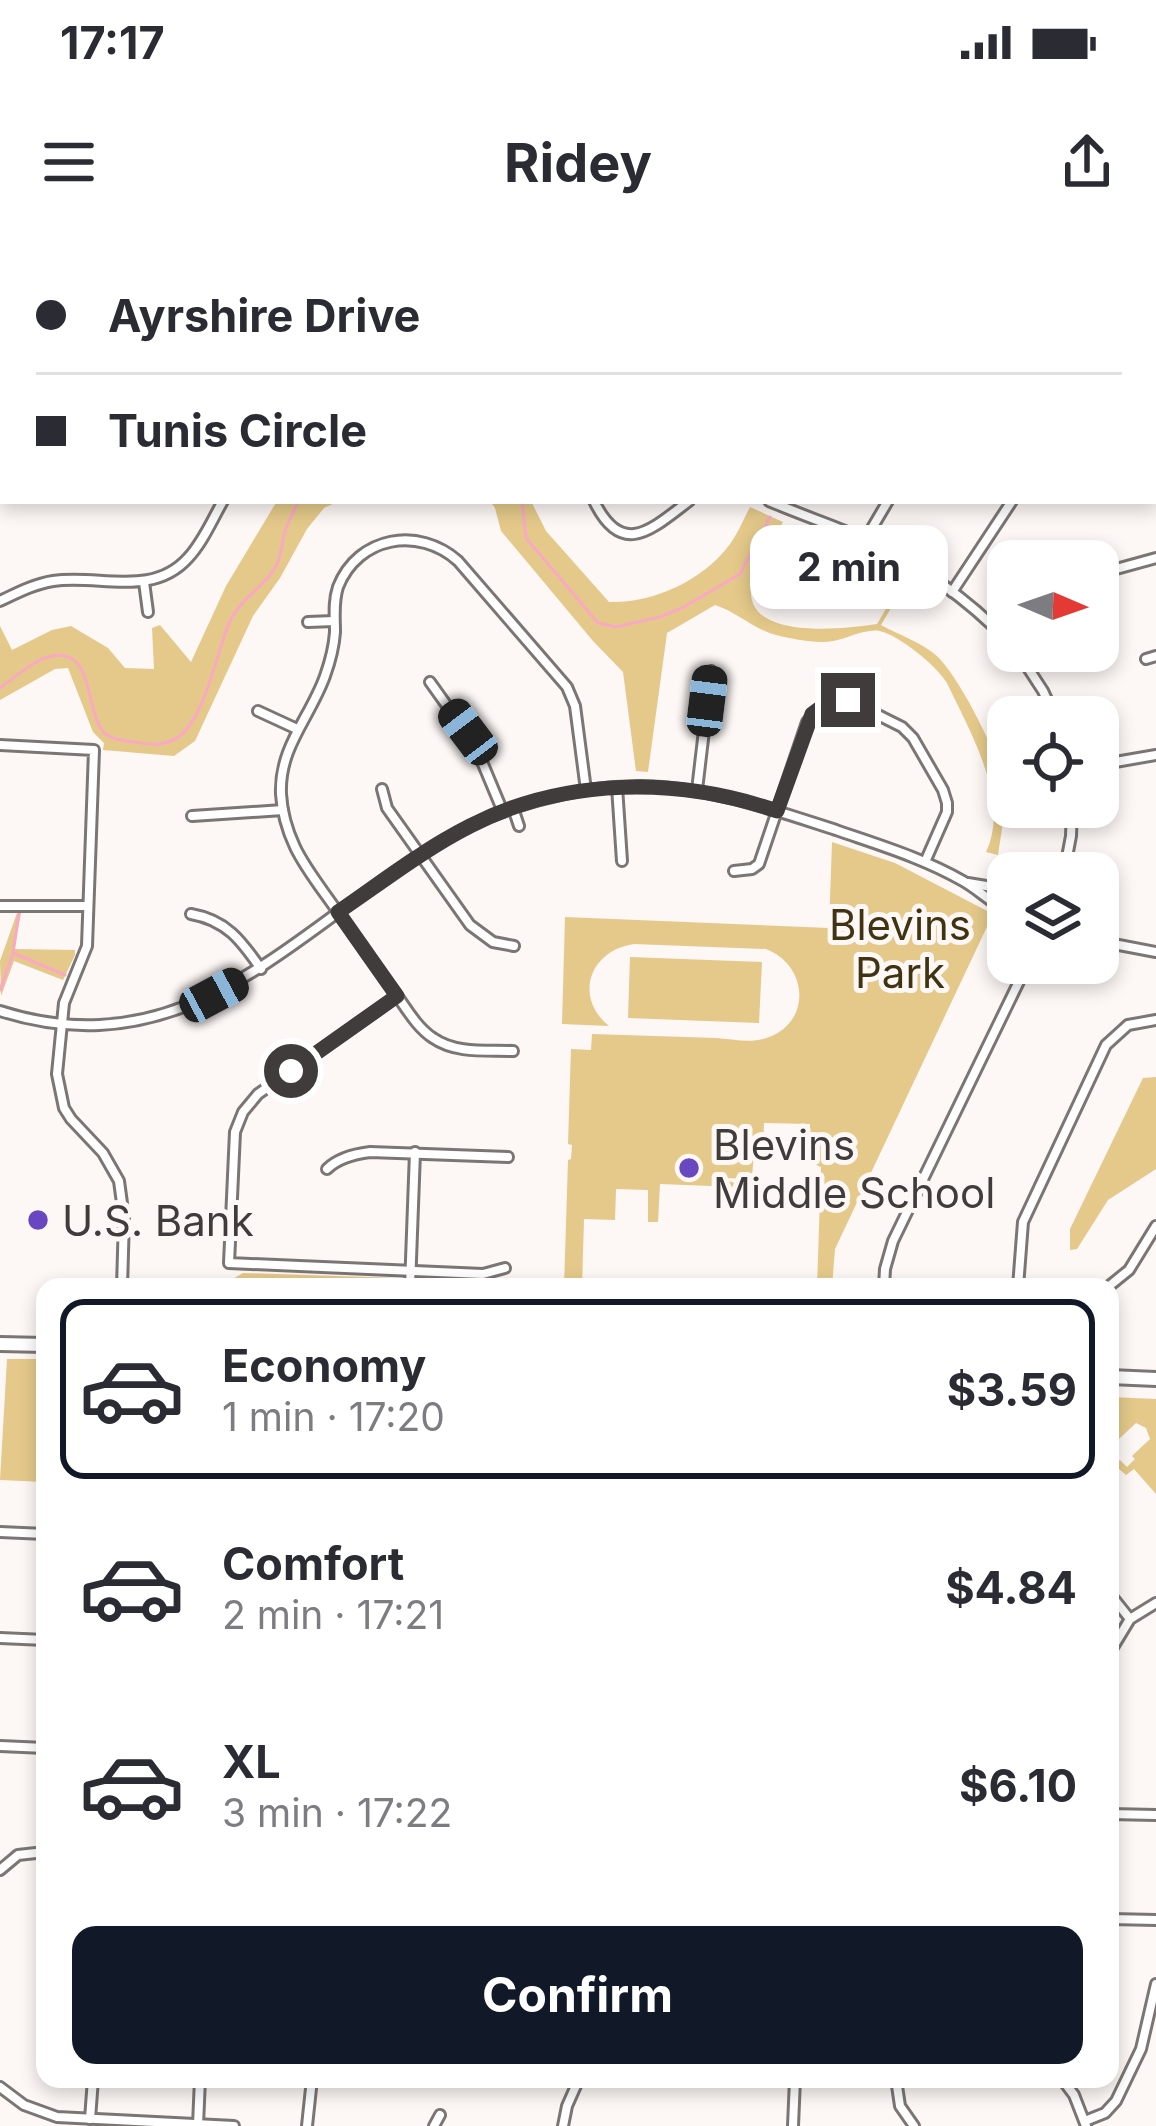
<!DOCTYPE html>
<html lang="en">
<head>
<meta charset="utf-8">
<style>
	:root { --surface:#fff; --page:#f2f2f3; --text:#2b2b33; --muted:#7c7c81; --line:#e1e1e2; --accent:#111827 }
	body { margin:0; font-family:Inter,sans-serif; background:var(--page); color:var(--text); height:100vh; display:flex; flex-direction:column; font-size:45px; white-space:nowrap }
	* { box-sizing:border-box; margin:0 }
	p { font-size:39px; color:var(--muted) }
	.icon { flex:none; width:66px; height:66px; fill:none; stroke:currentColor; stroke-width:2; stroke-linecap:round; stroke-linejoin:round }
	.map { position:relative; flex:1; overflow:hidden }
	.side { position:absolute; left:36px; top:1038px; width:1083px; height:810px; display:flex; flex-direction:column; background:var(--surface); border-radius:24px; box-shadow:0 6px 18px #0003 }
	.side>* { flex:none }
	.banner { position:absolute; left:0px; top:0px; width:1158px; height:264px; box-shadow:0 6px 18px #0003; display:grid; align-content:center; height:264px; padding:0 36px; background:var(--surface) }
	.needle { width:78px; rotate:92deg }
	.tools { position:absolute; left:987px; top:300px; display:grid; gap:24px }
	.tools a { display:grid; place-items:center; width:132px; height:132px; border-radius:24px; background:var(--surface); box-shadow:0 6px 18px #0003; font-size:60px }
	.end { position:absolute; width:54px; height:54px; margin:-27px; border:15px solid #3f3c3b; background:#fff; box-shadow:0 0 0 6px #fff }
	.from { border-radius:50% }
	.bubble { position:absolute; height:84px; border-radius:24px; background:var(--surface); box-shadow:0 6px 18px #0003; font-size:39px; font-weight:700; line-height:84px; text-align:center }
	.car { position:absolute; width:36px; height:72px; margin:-36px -18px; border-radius:15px; box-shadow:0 0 9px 3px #0007; background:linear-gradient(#222 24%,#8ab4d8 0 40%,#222 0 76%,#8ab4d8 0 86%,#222 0) }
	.banner b { display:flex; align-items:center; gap:42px; height:114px; font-size:45px }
	.banner b+b { border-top:3px solid var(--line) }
	.banner i { width:30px; height:30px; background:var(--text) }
	ul { padding:21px 0 0; list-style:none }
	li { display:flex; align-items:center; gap:36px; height:180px; margin:0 24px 18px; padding:0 12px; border:6px solid transparent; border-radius:24px }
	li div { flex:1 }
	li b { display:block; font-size:45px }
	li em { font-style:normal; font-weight:700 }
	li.active { border-color:var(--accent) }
	li>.icon { width:108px; height:108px; stroke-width:1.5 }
	.action { display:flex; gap:24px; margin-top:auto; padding:24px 36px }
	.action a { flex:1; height:138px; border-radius:24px; background:var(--accent); color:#fff; font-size:48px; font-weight:700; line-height:138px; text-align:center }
	.status { display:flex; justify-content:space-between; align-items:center; height:84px; padding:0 60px; background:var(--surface); direction:ltr }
	.status svg { height:33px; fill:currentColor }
	header { display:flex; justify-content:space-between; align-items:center; height:156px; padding:0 36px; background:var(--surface); font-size:54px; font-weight:700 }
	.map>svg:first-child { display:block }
	.green { fill:#e4c98a }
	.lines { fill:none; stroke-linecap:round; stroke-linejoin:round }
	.stream { stroke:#faa9c3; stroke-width:3 }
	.street-casing { stroke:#7b7674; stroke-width:14 }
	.secondary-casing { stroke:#7b7674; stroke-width:18 }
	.street { stroke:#fff; stroke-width:8 }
	.secondary { stroke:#fff; stroke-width:12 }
	.route { stroke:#3f3c3b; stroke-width:15 }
	.poi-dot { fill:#6847c0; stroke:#fdf7f5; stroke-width:4.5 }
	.labels { text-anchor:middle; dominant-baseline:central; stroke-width:10; stroke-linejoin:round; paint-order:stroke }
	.park-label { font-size:42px; fill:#3f3311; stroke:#fdf7f5 }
	.poi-label { font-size:42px; fill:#3f3c3b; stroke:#fdf7f5; text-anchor:start }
</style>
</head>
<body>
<div class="status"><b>17:17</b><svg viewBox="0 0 49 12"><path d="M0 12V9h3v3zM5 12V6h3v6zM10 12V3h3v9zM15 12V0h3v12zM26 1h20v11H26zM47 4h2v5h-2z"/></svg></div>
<header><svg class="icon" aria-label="menu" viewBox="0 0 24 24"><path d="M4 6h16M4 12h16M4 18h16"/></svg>Ridey<svg class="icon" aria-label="share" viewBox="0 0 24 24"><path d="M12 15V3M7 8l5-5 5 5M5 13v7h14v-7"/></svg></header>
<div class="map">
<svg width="1156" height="1886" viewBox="0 0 1156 1886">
	<rect width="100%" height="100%" fill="#fdf7f5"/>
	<g class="green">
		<polygon points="277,261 339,261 324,268 307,289 280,338 253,376 195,501 174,516 103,510 104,503 93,492 68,428 55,429 0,460 0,386 12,410 52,390 71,386 108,408 125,428 154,429 152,388 160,385 191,422 226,346"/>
		<path d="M490,261H531L546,291L609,362C651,364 701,341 727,308C737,296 743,280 750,267L783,282C773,300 757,321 752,342C739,402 844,389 877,384L906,335L909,337L881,385C899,395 923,403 938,417C960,439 1002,519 1004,550C1006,572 1001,594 998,615L986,612C1011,560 969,490 947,443C936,425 900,396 880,391C866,388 846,399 833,401C816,404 793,399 776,395C755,390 737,372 715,365L667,393L648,532L636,531L623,432L593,401L501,291L495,268Z"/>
		<path d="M832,602L895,623L993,674L835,1009L832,1047H817L821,927L809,922L810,884L764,883L763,919H757V910H754L752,939L725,938V941L733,942L736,947L660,944L658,982H648V950L616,949L615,980L584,979L582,1047H564L568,920L571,919L572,905L568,904L571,809L591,810L592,794C633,795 675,797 716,798C730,799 749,803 763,799C812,786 810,726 766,709L634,704C590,710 573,757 609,786L562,784L565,677L829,688Z"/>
		<polygon points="17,673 21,673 14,709 75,710 75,715 63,740 14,721 1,756 0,721"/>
		<polygon points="630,717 762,722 759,783 628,778"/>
		<polygon points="1156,837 1156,929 1108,960 1077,1009 1070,1010 1070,989 1143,838"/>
		<polygon points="243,1033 396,1038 402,1043 402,1047 219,1047 223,1039 231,1040"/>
		<polygon points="7,1119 45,1119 45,1242 0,1240"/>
		<polygon points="1110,1157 1156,1159 1156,1254 1134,1229 1126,1235 1110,1221 1110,1216 1116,1223 1120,1220 1127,1227 1135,1219 1132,1216 1150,1199 1146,1188 1136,1183 1119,1199 1115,1196 1110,1200"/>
	</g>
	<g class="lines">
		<g class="stream">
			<polyline points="1017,0 1038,3"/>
			<polyline points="420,3 421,0"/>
			<polyline points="936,3 946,0"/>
			<polyline points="1155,60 1156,60"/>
			<polyline points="1155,118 1156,118"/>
			<polyline points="522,261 526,298 598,383 616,387 659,377 682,368 740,334 770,277"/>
			<path d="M0,448C12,439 25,428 38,421C99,392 82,478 107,495C115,500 125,501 134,502C147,504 159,506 171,501C205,488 216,410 231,379C242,357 268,345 278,322C282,311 282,297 287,286C290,277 295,269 299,261"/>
			<polyline points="19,673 13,713 65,735"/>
			<polyline points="0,750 12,716"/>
			<polyline points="225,1047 226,1040"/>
		</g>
		<g class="street-casing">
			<g id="street">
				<polyline points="125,0 127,3"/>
				<polyline points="231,0 232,3"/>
				<polyline points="352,0 352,3"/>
				<polyline points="475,0 475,3"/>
				<polyline points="589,0 589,3"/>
				<polyline points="700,0 700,3"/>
				<polyline points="0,28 3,31"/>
				<polyline points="0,90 3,87"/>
				<polyline points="0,213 3,216"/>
				<polyline points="1155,223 1156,223"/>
				<path d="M594,261C622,319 652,289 689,261"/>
				<path d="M769,261C801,275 833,285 864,299C917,323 968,359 1008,401"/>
				<polyline points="865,300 888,261"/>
				<polyline points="1098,334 1156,318"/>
				<polyline points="814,336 834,288"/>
				<polyline points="144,342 148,372"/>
				<polyline points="952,352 1012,261"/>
				<path d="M0,361C17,353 34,344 53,341C99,334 152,358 188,318C203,302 212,280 223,261"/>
				<polyline points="308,382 334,381"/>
				<polyline points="1017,411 1043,451 1055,477"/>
				<polyline points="1146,419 1156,416"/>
				<polyline points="430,442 475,505 503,572"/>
				<polyline points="258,471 297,489"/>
				<polyline points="0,505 94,510 87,706 64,763 57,834 64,868 71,879 103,913 119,941 124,978 122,1047"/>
				<polyline points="1098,525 1156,515"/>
				<polyline points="617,547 622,621"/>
				<polyline points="382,549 387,568 470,685 493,702 514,706"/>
				<polyline points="697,550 711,431"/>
				<polyline points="513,568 519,586"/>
				<polyline points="192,576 283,570"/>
				<polyline points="734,631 752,629 759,624 807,482 824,464 848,460 902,487 913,498 943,550 947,563 947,572 925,622"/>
				<polyline points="1064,633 1071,596 1072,567"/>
				<polyline points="968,643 992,647 1008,655"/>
				<polyline points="0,666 88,666"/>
				<path d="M191,674C226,680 241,700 261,729"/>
				<polyline points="1098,701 1156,712"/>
				<polyline points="397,756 258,854 243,872 235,892 229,1023 483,1034 505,1028"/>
				<path d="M0,771C189,831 296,688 440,602C500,567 571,546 641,546C710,547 771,569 836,590C879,605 923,618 963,641C979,650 991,663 1008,671"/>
				<path d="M513,811C486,810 456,814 433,798C416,787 405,766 393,750C373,723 354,695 335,668C321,648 305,628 295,607C287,590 282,572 281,554C279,507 310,478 325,436C330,422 334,407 335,392C335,377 333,362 338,347C358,296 419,286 458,321L567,447L575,466L586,550"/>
				<path d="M327,929C338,918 354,914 370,912L508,917"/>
				<polyline points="410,1047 415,912"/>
				<polyline points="884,1047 885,1029 893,1001 1028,723"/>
				<polyline points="1018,1047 1023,982 1106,805 1128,785 1156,780"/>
				<polyline points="1108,1047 1129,1030 1156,986"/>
				<polyline points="0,1292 45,1294"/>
				<polyline points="1114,1359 1130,1379"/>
				<polyline points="0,1398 45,1400"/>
				<polyline points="1110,1412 1130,1379 1156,1363"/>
				<polyline points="0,1506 45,1508"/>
				<polyline points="1110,1574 1156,1575"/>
				<polyline points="0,1630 18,1615 45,1612"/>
				<polyline points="1110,1679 1156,1680"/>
				<polyline points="896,1839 900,1866 914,1886"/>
				<polyline points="1062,1839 1074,1855 1086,1886"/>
				<polyline points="0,1847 24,1865 57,1877 234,1886"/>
				<polyline points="90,1879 93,1839"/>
				<polyline points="1085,1881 1105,1873 1116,1861 1141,1809 1156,1744"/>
				<polyline points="198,1885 200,1839"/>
				<polyline points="307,1886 312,1839"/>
				<polyline points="434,1886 440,1875"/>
				<polyline points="563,1886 567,1866 579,1839"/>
				<polyline points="793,1886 795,1839"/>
			</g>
		</g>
		<g class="secondary-casing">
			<g id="secondary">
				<polyline points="0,1104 45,1105"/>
				<polyline points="1110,1137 1156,1139"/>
			</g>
		</g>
		<use href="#street" class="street"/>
		<use href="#secondary" class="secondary"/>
	</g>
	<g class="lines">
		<path class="route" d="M291,831L397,756L338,672C381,643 423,610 470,586C565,537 678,537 777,571L812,474L831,460H848"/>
	</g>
	<g class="poi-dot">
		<circle cx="689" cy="928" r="12"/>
		<circle cx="38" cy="980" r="12"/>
	</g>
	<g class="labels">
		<g class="park-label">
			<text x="900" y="684">Blevins<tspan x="900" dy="48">Park</tspan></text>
		</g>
		<g class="poi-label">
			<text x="713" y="904">Blevins<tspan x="713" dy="48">Middle School</tspan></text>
			<text x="62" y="980">U.S. Bank</text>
		</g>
	</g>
</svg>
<div class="tools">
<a><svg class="needle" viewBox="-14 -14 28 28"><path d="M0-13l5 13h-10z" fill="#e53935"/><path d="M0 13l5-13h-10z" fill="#7c7c81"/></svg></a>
<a><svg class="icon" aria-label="locate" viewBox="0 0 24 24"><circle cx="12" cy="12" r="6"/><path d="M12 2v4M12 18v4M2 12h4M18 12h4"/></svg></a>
<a><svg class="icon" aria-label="layers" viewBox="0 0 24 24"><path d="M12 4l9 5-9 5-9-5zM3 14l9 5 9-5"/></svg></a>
</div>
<i class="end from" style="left:291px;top:831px"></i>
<i class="end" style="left:848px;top:460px"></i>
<div class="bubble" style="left:750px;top:285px;width:198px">2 min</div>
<i class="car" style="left:707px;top:461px;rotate:7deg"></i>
<i class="car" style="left:468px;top:492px;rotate:323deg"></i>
<i class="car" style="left:214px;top:755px;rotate:62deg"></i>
<div class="banner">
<b><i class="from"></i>Ayrshire Drive</b>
<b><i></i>Tunis Circle</b>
</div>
<section class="side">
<ul>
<li class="active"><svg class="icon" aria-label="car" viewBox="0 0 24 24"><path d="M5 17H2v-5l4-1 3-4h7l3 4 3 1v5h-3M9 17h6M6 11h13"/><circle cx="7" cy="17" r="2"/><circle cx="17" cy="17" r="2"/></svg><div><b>Economy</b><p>1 min · 17:20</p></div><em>$3.59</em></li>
<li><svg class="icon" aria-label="car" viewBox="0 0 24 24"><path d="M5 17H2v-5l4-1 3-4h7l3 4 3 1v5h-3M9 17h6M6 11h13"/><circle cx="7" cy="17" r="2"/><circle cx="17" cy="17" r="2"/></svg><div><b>Comfort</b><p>2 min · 17:21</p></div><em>$4.84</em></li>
<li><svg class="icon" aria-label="car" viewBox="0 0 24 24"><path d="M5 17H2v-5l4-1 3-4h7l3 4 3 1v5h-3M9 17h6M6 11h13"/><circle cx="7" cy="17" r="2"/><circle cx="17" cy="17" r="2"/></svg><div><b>XL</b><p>3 min · 17:22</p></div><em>$6.10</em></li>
</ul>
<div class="action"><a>Confirm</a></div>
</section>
</div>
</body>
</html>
